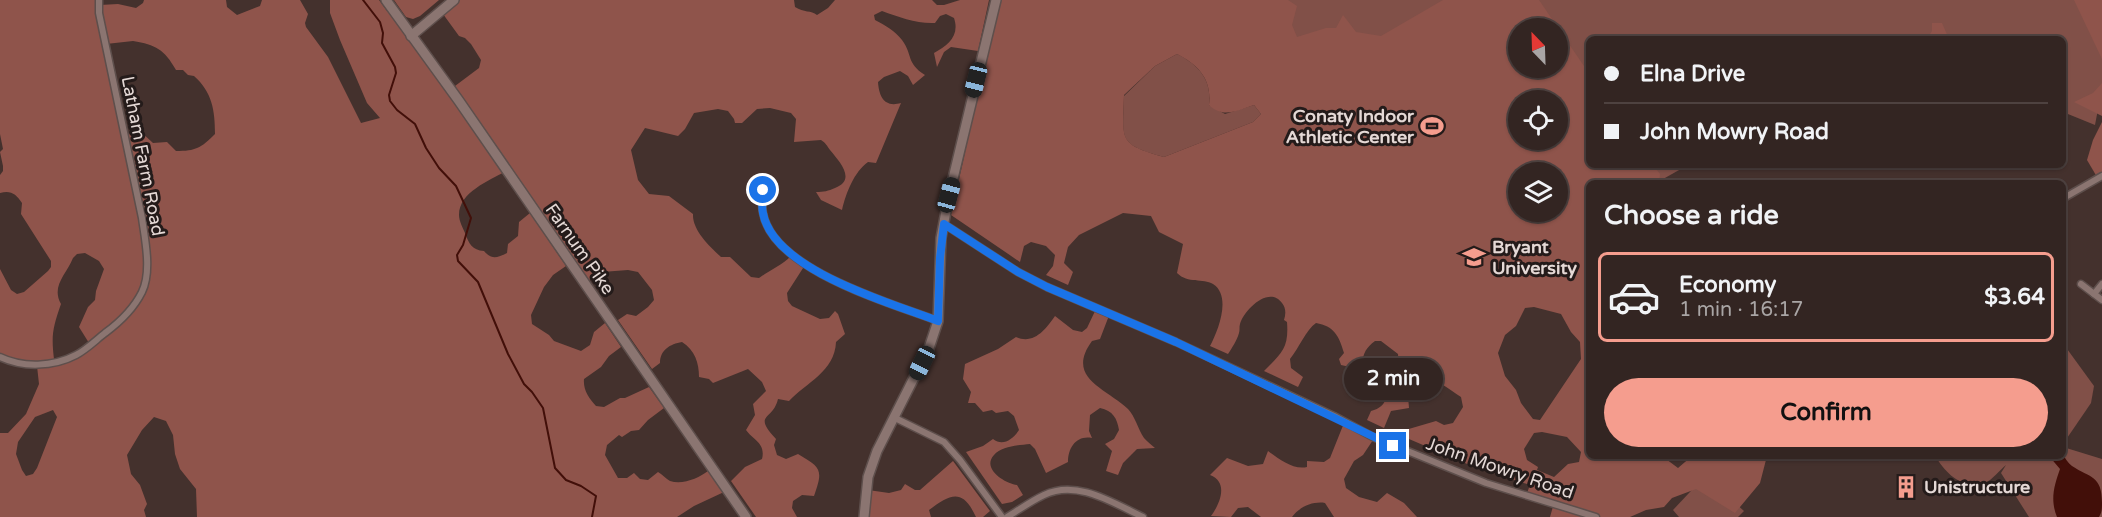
<!DOCTYPE html>
<html lang="en">
<head>
<meta charset="utf-8">
<style>
	:root { --surface:#332522; --page:#3e312f; --text:#f1f3f6; --muted:#a9a5a5; --line:#4e4240; --accent:#f59d8e }
	body { margin:0; font-family:"Varela Round",sans-serif; background:var(--page); color:var(--text); height:100vh; display:flex; flex-direction:column; font-size:22px; white-space:nowrap }
	* { box-sizing:border-box; margin:0 }
	p { font-size:20px; color:var(--muted) }
	.icon { flex:none; width:33px; height:33px; fill:none; stroke:currentColor; stroke-width:2; stroke-linecap:round; stroke-linejoin:round }
	.map { position:relative; flex:1; overflow:hidden }
	.panel { position:absolute; left:1586px; top:180px; width:480px; height:279px; display:flex; flex-direction:column; background:var(--surface); border-radius:9px; box-shadow:0 2px 4px #0004,0 0 0 2px var(--line) }
	.panel>* { flex:none }
	.guide { position:absolute; left:1586px; top:36px; width:480px; height:132px; border-radius:9px; box-shadow:0 2px 4px #0004,0 0 0 2px var(--line); display:grid; align-content:center; height:132px; padding:0 18px; background:var(--surface) }
	.needle { width:39px; rotate:337deg }
	.fabs { position:absolute; left:1508px; top:18px; display:grid; gap:12px }
	.fabs a { display:grid; place-items:center; width:60px; height:60px; border-radius:50%; background:var(--surface); box-shadow:0 2px 4px #0004,0 0 0 2px var(--line); font-size:30px }
	.end { position:absolute; width:27px; height:27px; margin:-14px; border:8px solid #1a73e8; background:#fff; box-shadow:0 0 0 3px #fff }
	.from { border-radius:50% }
	.bubble { position:absolute; height:42px; border-radius:21px; background:var(--surface); box-shadow:0 2px 4px #0004,0 0 0 2px var(--line); font-size:20px; font-weight:700; line-height:42px; text-align:center }
	.car { position:absolute; width:18px; height:36px; margin:-18px -9px; border-radius:8px; box-shadow:0 0 4px 2px #0007; background:linear-gradient(#222 24%,#8ab4d8 0 40%,#222 0 76%,#8ab4d8 0 86%,#222 0) }
	.guide b { display:flex; align-items:center; gap:21px; height:57px; font-size:22px }
	.guide b+b { border-top:2px solid var(--line) }
	.guide i { width:15px; height:15px; background:var(--text) }
	ul { padding:0; list-style:none }
	li { display:flex; align-items:center; gap:18px; height:90px; margin:0 12px 9px; padding:0 6px; border:3px solid var(--line); border-radius:9px }
	li div { flex:1 }
	li b { display:block; font-size:22px }
	li em { font-style:normal; font-weight:700 }
	li.on { border-color:var(--accent) }
	li>.icon { width:54px; height:54px; stroke-width:1.5 }
	h2 { padding:0 18px; font-size:27px; line-height:72px }
	.cta { display:flex; gap:12px; margin-top:auto; padding:12px 18px }
	.cta a { flex:1; height:69px; border-radius:36px; background:var(--accent); color:#111; font-size:24px; font-weight:700; line-height:69px; text-align:center }
	.map>svg:first-child { display:block }
	.green { fill:#815048; fill-rule:evenodd }
	.forest { fill:#8f544b; fill-rule:evenodd }
	.water { fill:#420f09 }
	.lines { fill:none; stroke-linecap:round; stroke-linejoin:round }
	.stream { stroke:#420f09; stroke-width:2 }
	.street-casing { stroke:#5e4f4c; stroke-width:9 }
	.secondary-casing { stroke:#5e4f4c; stroke-width:12 }
	.street { stroke:#8b7571; stroke-width:6 }
	.secondary { stroke:#8b7571; stroke-width:9 }
	.route { stroke:#1a73e8; stroke-width:8 }
	.labels { text-anchor:middle; dominant-baseline:central; stroke-width:6; stroke-linejoin:round; paint-order:stroke }
	.poi-label { font-size:18px; font-weight:bold; fill:#e5d9d6; stroke:#241b1a; text-anchor:start }
	.street-label { font-size:18px; fill:#e5d9d6; stroke:#241b1a }
</style>
</head>
<body>
<div class="map">
<svg width="2102" height="517" viewBox="0 0 2102 517">
	<rect width="100%" height="100%" fill="#44312d"/>
	<g class="green">
		<path d="M1282,0H2087L2102,25V88L2095,125L2063,112L2062,39H1588V165H1688L1656,183H1588V221L1440,269L1317,110ZM1518,28H1557V68H1518ZM1518,100H1557V140H1518ZM1518,172H1557V212H1518Z"/>
		<path d="M1177,54C1199,65 1212,80 1209,105L1225,114L1254,105L1261,114L1253,122L1164,157C1117,144 1123,140 1124,96L1155,66Z"/>
		<polygon points="2062,342 2094,386 2091,403 2063,444"/>
		<path d="M2063,447L2102,459V517H2029L2001,473L2006,465C2000,470 1992,480 1985,483C1961,490 1946,473 1935,456H2062Z"/>
		<polygon points="1705,476 1744,511 1738,517 1679,517 1673,510"/>
	</g>
	<g class="forest">
		<path d="M0,0H99L100,5L118,4L136,8L143,3L144,0H226L227,7L237,15L260,6L262,0H300L308,14L305,23L306,27L328,57L361,123L380,118L367,103L340,40L330,13V0H379L387,11L391,8L506,171C489,181 459,192 459,215C459,221 463,228 465,233C469,244 472,250 484,251C492,260 497,258 507,253L508,244L518,236L519,222L530,213L566,266L553,275L544,287L531,315L532,324L549,335L554,341L581,351L590,345L594,332L605,323L621,347L609,356L601,367L584,379C583,390 589,398 596,406L604,407L620,398H625L649,387L664,408L648,420L639,430L631,431L622,437L619,435L607,445L605,455L618,478H627L634,473L640,479L648,480L658,472C662,474 666,479 670,481C683,485 699,478 708,471L724,492L694,506L677,517H197L196,489L180,469L175,454L173,435L166,421L154,417L142,430L127,455L131,474L140,485L147,504L144,510L146,517H0V433H8L26,414L39,384L37,366L0,356V269L11,290L17,294L24,292L48,271L51,267V261L21,214L22,203C16,194 11,190 0,193V175L3,171V166L0,152L3,149L0,134ZM133,41C156,45 164,49 176,70H183L188,75L194,76C212,92 215,110 215,134C201,148 196,151 176,151L167,142L153,143L140,131L127,134L106,44ZM85,253L99,261L104,269L96,291L95,300L88,307L79,327L89,343L76,354L57,360L54,359C51,335 53,327 61,304C51,286 66,275 73,258L77,254ZM53,410L57,417L37,468L33,474L26,476L22,470L16,454L18,442L35,417Z"/>
		<polygon points="394,0 439,0 420,16 413,19 406,17"/>
		<path d="M459,0H794L795,7C804,13 811,10 817,15L828,8L835,0H932L937,5H944L960,0H989L978,51L951,47L944,52L937,67L934,53C948,45 960,36 954,18L946,14L940,16L935,23C917,24 899,17 882,11L874,15L875,20C885,25 895,31 902,40C913,55 906,63 925,75L913,85L908,76L900,71L884,77L878,82C879,96 884,108 901,103L876,163L868,162C854,172 846,193 842,210L821,200L816,192C824,192 828,191 835,188C857,180 839,161 830,150C827,146 826,143 821,140L794,142L796,119L791,113L770,108L757,109L742,123H735L734,119L728,111L718,109L694,113L685,129L678,136L645,128L631,150L638,180L649,194L669,196L693,214C692,230 710,247 721,257H730L751,277L759,278C770,270 781,266 791,256L805,265L787,293L788,301L792,306L820,319L829,318L835,311L838,314L845,334L836,342C835,371 806,383 789,401L778,399C773,421 752,413 776,439L774,445L777,455L786,459L798,454C822,468 823,470 814,496L802,495L793,501L792,508L797,517H756L731,481L745,467L762,459C766,443 753,440 746,430L755,415L753,404L766,391L762,382L748,369L713,383L709,379L699,377C699,363 695,350 682,342C670,344 660,350 660,363L652,369L618,320L627,314L636,316L648,307L654,300L652,290L638,272L628,270L602,272L589,280L455,86L479,68L481,60L471,44L465,38L459,36L443,14Z"/>
		<path d="M999,0H1288L1297,6L1292,25L1297,37L1326,28H1336L1343,15L1356,32L1381,36L1443,0H1539L1588,72V165H1653L1660,174L1659,183H1588V456H1662L1678,468L1692,456H1767L1760,483L1735,513L1696,489L1672,498L1664,507L1646,510L1630,517H1550L1554,503L1527,493L1530,485L1472,466L1395,433L1436,421L1444,425L1453,423L1463,407L1461,397C1448,389 1434,376 1419,378L1408,396L1409,408L1391,411L1384,428L1367,420L1371,411C1389,407 1388,391 1392,376C1394,368 1399,363 1398,354L1381,341H1375C1365,348 1361,357 1363,369C1355,367 1349,367 1341,365L1339,359L1344,353C1339,336 1334,326 1316,323C1306,330 1299,348 1290,359L1291,368L1303,377L1298,387L1264,371C1282,353 1289,348 1287,322L1284,320C1286,314 1286,308 1282,303C1269,285 1244,310 1240,324C1239,327 1240,330 1239,333C1237,340 1232,348 1228,354L1210,346C1218,331 1232,296 1213,284C1203,278 1188,284 1177,273L1183,244L1159,232L1151,216L1123,213L1079,235L1068,247L1064,263L1073,272L1068,285L1046,275L1053,266L1055,255L1046,246L1031,242L1024,246L1020,262L951,215ZM1518,28H1557V68H1518ZM1177,54C1199,65 1212,80 1209,105C1223,119 1238,110 1254,105L1261,114L1253,122L1164,157C1117,144 1123,140 1124,95L1155,66ZM1518,100H1557V140H1518ZM1518,172H1557V212H1518ZM1534,307L1561,314L1571,332L1580,342L1581,359L1540,420L1533,419L1521,403L1516,390L1505,376L1498,353L1505,335L1516,326L1525,308ZM1542,432L1567,437L1581,452L1579,462L1568,464L1554,477L1537,470L1538,467L1527,460L1524,449L1534,433Z"/>
		<polygon points="2074,0 2102,0 2102,59"/>
		<polygon points="1932,23 1942,23 1949,39 1927,39 1932,31"/>
		<polygon points="2102,83 2102,116 2074,102 2093,93"/>
		<polygon points="2102,122 2102,174 2097,177 2087,160 2093,140"/>
		<path d="M1096,309L1110,313L1100,339L1092,341C1065,378 1106,388 1128,409C1135,416 1138,429 1144,438C1147,441 1151,445 1155,448L1137,449L1123,463L1118,475L1106,471L1112,451L1105,444L1114,439L1119,430C1117,418 1113,411 1100,408L1090,415L1089,431L1092,438C1077,435 1068,447 1068,462L1046,473L1035,449L1030,444C1020,445 1002,446 994,455C981,469 1006,484 1017,485L1023,495L1012,502L1002,504L966,452L983,446L993,439C1003,447 1013,439 1019,430L1014,416L1008,411L996,413L992,410L983,412L975,403H968L971,392L963,379L965,364L998,349L1016,337C1034,345 1046,329 1055,316L1073,330L1082,332L1087,328Z"/>
		<path d="M1344,423L1375,437L1363,455L1354,461L1344,479L1346,488L1359,497L1377,502L1387,493L1404,503L1417,517H1334L1325,503C1313,501 1299,507 1292,517H1261L1248,507L1238,508L1231,517L1211,516C1220,504 1229,482 1210,475L1227,458L1248,466L1263,464L1268,451C1279,459 1293,470 1307,467V461L1324,462L1330,458Z"/>
		<path d="M953,461L990,511L983,517H976C962,487 950,495 929,510L931,517H870L868,490L889,493L901,490L905,484L915,490H920Z"/>
	</g>
	<path class="water" d="M2063,455C2065,458 2068,463 2072,466C2090,478 2102,475 2102,503C2102,509 2102,512 2099,517H2057C2050,500 2054,486 2060,469L2049,456Z"/>
	<g class="lines">
		<polyline class="stream" points="363,0 380,22 383,33 382,43 395,67 396,73 389,95 390,101 397,110 415,124 426,148 439,168 456,186 471,218 463,245 457,255 458,261 478,282 508,354 524,384 532,392 543,408 555,468 566,480 581,486 596,496 592,517"/>
		<g class="street-casing">
			<g id="street">
				<path d="M763,190C763,197 761,206 763,213C773,270 891,303 938,321"/>
				<polyline points="2062,199 2102,176"/>
				<polyline points="944,224 1018,272 1047,287 1176,342 1334,416 1373,437 1486,483 1596,517"/>
				<polyline points="2081,284 2102,300"/>
				<polyline points="2094,294 2102,284"/>
				<path d="M0,357C23,368 53,367 76,355C86,350 96,340 105,333C120,322 134,308 142,292C152,271 145,240 142,218L104,37L99,13V0"/>
				<polyline points="893,417 944,442 960,460 1002,517"/>
				<path d="M1007,517C1019,510 1031,501 1044,495C1077,479 1113,503 1143,517"/>
			</g>
		</g>
		<g class="secondary-casing">
			<g id="secondary">
				<polyline points="386,0 459,101 746,517"/>
				<polyline points="411,36 454,0"/>
				<polyline points="864,517 868,477 877,451 929,348 938,321 941,238 949,195 996,0"/>
			</g>
		</g>
		<use href="#street" class="street"/>
		<use href="#secondary" class="secondary"/>
	</g>
	<g class="lines">
		<path class="route" d="M763,190C763,197 761,206 763,213C773,270 891,303 938,321L940,258L944,224L1018,272L1047,287L1176,342L1393,446"/>
	</g>
	<defs>
		<g id="stadium-bare" transform="scale(1.8)"><path d="M0-5a6.5 5 0 1 0 0 10a6.5 5 0 1 0 0-10ZM-3.5-1.8h7v3.6h-7Z" fill="#f59d8e" stroke="#241b1a" stroke-width="2.5" paint-order="stroke"/></g>
		<g id="university-bare" transform="scale(1.8)"><path d="M0-5L7-2L0 1L-7-2ZM-4 1L0 2.5L4 1V4Q0 6-4 4Z" fill="#f59d8e" stroke="#241b1a" stroke-width="2.5" paint-order="stroke"/></g>
		<g id="building-bare" transform="scale(1.8)"><path d="M-4-6H4V6H1V3H-1V6H-4ZM-2.5-4.3h1.7v1.8h-1.7ZM.8-4.3h1.7v1.8H.8ZM-2.5-1h1.7V.8h-1.7ZM.8-1h1.7V.8H.8Z" fill="#f59d8e" stroke="#241b1a" stroke-width="2.5" paint-order="stroke"/></g>
	</defs>
	<g fill-rule="evenodd">
		<use href="#stadium-bare" x="1432" y="126"/>
		<use href="#university-bare" x="1474" y="257"/>
		<use href="#building-bare" x="1906" y="487"/>
	</g>
	<g class="labels">
		<g class="poi-label">
			<text x="1414" y="116" text-anchor="end">Conaty Indoor<tspan x="1414" dy="21">Athletic Center</tspan></text>
			<text x="1492" y="247">Bryant<tspan x="1492" dy="21">University</tspan></text>
			<text x="1924" y="487">Unistructure</text>
		</g>
		<g class="street-label">
			<text transform="translate(143 156) rotate(79)">Latham Farm Road</text>
			<text transform="translate(580 249) rotate(55)">Farnum Pike</text>
			<text transform="translate(1500 468) rotate(19)">John Mowry Road</text>
		</g>
	</g>
</svg>
<div class="fabs">
<a><svg class="needle" viewBox="-14 -14 28 28"><path d="M0-13l5 13h-10z" fill="#e53935"/><path d="M0 13l5-13h-10z" fill="#a9a5a5"/></svg></a>
<a><svg class="icon" aria-label="locate" viewBox="0 0 24 24"><circle cx="12" cy="12" r="6"/><path d="M12 2v4M12 18v4M2 12h4M18 12h4"/></svg></a>
<a><svg class="icon" aria-label="layers" viewBox="0 0 24 24"><path d="M12 4l9 5-9 5-9-5zM3 14l9 5 9-5"/></svg></a>
</div>
<i class="end from" style="left:763px;top:190px"></i>
<i class="end" style="left:1393px;top:446px"></i>
<div class="bubble" style="left:1344px;top:358px;width:99px">2 min</div>
<i class="car" style="left:976px;top:80px;rotate:194deg"></i>
<i class="car" style="left:949px;top:195px;rotate:15deg"></i>
<i class="car" style="left:922px;top:363px;rotate:206deg"></i>
<div class="guide">
<b><i class="from"></i>Elna Drive</b>
<b><i></i>John Mowry Road</b>
</div>
<section class="panel">
<h2>Choose a ride</h2>
<ul>
<li class="on"><svg class="icon" aria-label="car" viewBox="0 0 24 24"><path d="M5 17H2v-5l4-1 3-4h7l3 4 3 1v5h-3M9 17h6M6 11h13"/><circle cx="7" cy="17" r="2"/><circle cx="17" cy="17" r="2"/></svg><div><b>Economy</b><p>1 min · 16:17</p></div><em>$3.64</em></li>
</ul>
<div class="cta"><a>Confirm</a></div>
</section>
</div>
</body>
</html>
